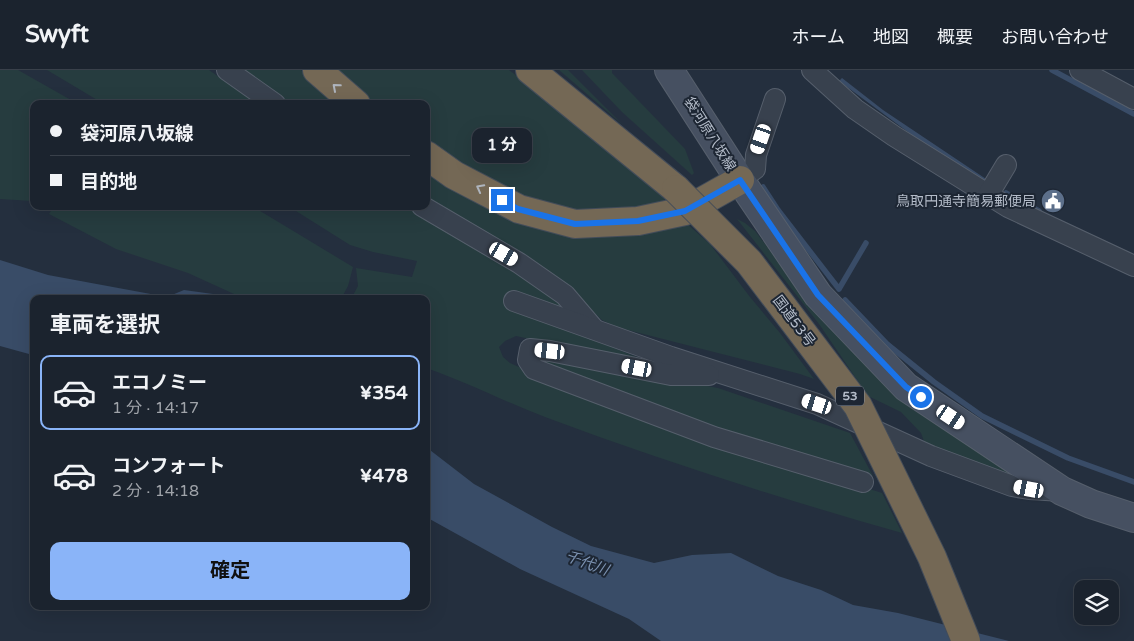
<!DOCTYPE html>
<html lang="ja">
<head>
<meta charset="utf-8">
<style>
	:root { --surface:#1b232e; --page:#242b36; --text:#f1f3f6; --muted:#a0a4aa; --line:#39404a; --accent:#8ab4f8 }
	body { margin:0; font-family:"Varela Round","Noto Sans JP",sans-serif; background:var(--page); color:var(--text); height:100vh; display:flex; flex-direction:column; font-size:19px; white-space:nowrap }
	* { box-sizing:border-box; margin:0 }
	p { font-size:16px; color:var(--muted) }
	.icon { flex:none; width:28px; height:28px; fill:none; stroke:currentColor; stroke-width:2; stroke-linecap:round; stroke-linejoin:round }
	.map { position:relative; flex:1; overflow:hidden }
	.drawer { position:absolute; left:30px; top:225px; width:400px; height:315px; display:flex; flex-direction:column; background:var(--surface); border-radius:10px; box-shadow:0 5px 20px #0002,0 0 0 1px var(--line) }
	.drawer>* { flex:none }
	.hud { position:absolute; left:30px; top:30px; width:400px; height:110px; border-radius:10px; box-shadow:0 5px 20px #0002,0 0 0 1px var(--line); display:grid; align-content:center; height:110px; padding:0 20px; background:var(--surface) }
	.fabs { position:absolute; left:1074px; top:510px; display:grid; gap:10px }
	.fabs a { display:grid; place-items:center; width:45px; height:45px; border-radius:10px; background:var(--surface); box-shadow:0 5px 20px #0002,0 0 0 1px var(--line); font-size:25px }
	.end { position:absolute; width:22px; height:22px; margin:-11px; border:6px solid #1a73e8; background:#fff; box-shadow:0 0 0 2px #fff }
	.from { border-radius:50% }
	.bubble { position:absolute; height:35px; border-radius:10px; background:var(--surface); box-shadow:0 5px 20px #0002,0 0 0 1px var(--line); font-size:16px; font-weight:700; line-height:35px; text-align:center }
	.car { position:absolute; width:15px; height:30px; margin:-15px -8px; border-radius:6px; box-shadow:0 0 4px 1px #0007; background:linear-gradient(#fff 24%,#345 0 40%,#fff 0 76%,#345 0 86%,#fff 0) }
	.hud b { display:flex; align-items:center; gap:18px; height:48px; font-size:19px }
	.hud b+b { border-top:1px solid var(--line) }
	.hud i { width:12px; height:12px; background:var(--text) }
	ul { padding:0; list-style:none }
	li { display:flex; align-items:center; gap:15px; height:75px; margin:0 10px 8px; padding:0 10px; border:2px solid transparent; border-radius:10px }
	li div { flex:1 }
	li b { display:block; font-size:19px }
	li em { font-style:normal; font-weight:700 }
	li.on { border-color:var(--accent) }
	li>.icon { width:45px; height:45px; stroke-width:1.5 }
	h2 { padding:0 20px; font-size:22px; line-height:60px }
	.cta { display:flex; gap:10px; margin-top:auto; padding:10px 20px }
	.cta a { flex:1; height:58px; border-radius:10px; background:var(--accent); color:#111; font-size:20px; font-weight:700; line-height:58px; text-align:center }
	header { display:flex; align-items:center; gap:30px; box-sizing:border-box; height:70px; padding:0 25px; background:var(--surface); border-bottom:1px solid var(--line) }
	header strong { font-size:24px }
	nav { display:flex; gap:28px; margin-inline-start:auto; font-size:18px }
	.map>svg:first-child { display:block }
	.green { fill:#263c3f }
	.water { fill:#394c67 }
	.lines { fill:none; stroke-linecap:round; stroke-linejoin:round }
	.stream { stroke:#394c67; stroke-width:5.5 }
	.street-casing { stroke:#565f6c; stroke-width:22 }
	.secondary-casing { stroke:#565f6c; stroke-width:30 }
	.highway-casing { stroke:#434c59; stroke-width:30 }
	.street { stroke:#38414e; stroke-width:20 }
	.secondary { stroke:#465061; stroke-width:28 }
	.highway { stroke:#746855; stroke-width:28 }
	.highway-bridge-casing { stroke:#434c59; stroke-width:30; stroke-linecap:butt }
	.highway-bridge { stroke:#746855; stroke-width:28 }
	.oneway { stroke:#aeb4bd }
	.route { stroke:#1a73e8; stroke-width:6 }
	.labels { text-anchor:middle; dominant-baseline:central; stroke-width:4; stroke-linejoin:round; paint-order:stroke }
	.shield { fill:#1d2633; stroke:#878f9c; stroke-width:1 }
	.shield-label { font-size:12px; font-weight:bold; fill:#b4bcc9 }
	.street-label { font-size:14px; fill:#b4bcc9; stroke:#1d2633 }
	.poi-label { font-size:14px; fill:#b4bcc9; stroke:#1d2633; text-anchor:end }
	.water-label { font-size:15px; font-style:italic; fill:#7c92b1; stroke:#1d2633 }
</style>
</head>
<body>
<header>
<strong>Swyft</strong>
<nav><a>ホーム</a><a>地図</a><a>概要</a><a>お問い合わせ</a></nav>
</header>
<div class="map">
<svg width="1134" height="571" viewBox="0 0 1134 571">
	<rect width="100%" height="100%" fill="#242f3e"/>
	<g class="green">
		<polygon points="0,0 18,0 78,34 34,34 34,129 32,131 0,129"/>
		<polygon points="47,0 209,0 257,34 104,34"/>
		<polygon points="240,0 301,0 339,34 287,34"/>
		<polygon points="332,0 509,0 537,21 657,120 666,131 651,136 575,144 556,139 502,118 426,73 426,34 372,34"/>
		<polygon points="559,0 568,0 623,55 566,6"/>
		<polygon points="582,0 612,0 612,3 685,79 694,103 692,105 622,42"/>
		<path d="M426,100C471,127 526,165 580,166C600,166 621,162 642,161L650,163L686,153L710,174L750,227L780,263L814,309L800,304L616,257L602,250L581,231L426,127Z"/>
		<polygon points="54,136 252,136 353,197 348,216 341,229 245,229 188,203 116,179 49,144"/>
		<path d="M288,136H406L558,228L572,242L506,236L665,298L516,266L505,271L499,277L503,287L510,293L598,332L882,423L902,463C782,429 663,391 545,347C505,332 467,312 426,298V229H351L358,216L356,198L412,207L417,191L373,182L350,175Z"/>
		<polygon points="737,149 745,153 755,161 822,248 914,340 1017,404 1014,408 926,377 921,363 901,342 868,326 819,254"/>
		<polygon points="549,287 718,318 850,363 873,406 727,365 552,297 546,292 546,289"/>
	</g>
	<g class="water">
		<polygon points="842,8 883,40 986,109 984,112 912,65 839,11"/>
		<polygon points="0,190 48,205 167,227 184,220 213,224 222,229 34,229 34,284 29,284 0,276"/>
		<polygon points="426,377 474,414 552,457 591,476 654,493 692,485 731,483 778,506 821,520 853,535 898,543 1009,571 661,571 629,549 520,499 426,447"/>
	</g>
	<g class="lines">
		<g class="stream">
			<polyline points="1052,0 1134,44"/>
			<polyline points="763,117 778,140 839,219 866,173"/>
			<polyline points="1006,123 1039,141"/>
			<polyline points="845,230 887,274 934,312 982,346 1068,388 1134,412"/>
		</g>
		<g class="street-casing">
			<g id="street">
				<polyline points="227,0 275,34"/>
				<polyline points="812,0 855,39 894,66 1008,137 1134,196"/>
				<polyline points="1080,0 1134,29"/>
				<polyline points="740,110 755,99 756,85 775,29"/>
				<polyline points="988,125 1006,95"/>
				<polyline points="422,136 519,193 565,225 594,259"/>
				<polyline points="514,231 671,287 817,334 931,386 1012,416 1029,419 1062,421"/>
				<polyline points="709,305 671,305 550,281 530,279 528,290 534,299 714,367 863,412"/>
			</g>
		</g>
		<g class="secondary-casing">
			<polyline id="secondary" points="669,0 740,110 818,225 906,317 1062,421 1091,434 1134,448"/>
		</g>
		<g class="highway-casing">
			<g id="highway">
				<polyline points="317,0 356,34"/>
				<polyline points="530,0 676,119"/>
				<polyline points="426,85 454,105 519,139 575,154 638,151 685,141 740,110"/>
			</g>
		</g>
		<use href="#street" class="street"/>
		<use href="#secondary" class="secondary"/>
		<use href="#highway" class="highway"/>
		<g class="highway-bridge-casing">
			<polyline id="highway-bridge" points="676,119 749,192 858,336 932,487 966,571"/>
		</g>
		<use href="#highway-bridge" class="highway-bridge"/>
	</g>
	<defs><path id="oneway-chevron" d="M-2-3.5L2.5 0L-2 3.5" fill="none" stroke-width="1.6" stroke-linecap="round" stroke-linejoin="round" transform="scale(1.25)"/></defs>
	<g class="oneway">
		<use href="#oneway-chevron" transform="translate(336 17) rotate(-139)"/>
		<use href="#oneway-chevron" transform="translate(480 118) rotate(-152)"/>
	</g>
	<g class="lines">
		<polyline class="route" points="502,130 518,139 575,154 638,151 685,141 740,110 818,225 906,317 921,327"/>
	</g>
	<defs>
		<g id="civic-disc" transform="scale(1.25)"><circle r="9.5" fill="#5c6f8a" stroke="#1d2633"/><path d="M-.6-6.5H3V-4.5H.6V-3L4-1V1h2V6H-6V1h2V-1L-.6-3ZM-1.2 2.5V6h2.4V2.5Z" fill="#fff"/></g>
	</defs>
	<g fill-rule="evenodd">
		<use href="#civic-disc" x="1053" y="131"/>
	</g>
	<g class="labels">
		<rect class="shield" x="836" y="316.5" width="28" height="19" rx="4"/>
		<g class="shield-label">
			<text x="850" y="326">53</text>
		</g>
		<g class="street-label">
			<text transform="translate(710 64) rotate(58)">袋河原八坂線</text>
			<text transform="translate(794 251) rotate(53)">国道53号</text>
		</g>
		<g class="poi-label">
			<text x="1036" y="131">鳥取円通寺簡易郵便局</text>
		</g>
		<g class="water-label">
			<text transform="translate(587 493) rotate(20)">千代川</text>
		</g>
	</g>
</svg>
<div class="fabs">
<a><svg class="icon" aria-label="layers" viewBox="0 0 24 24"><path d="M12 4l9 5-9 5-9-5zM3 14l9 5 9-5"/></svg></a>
</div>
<i class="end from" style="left:921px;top:327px"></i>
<i class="end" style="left:502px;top:130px"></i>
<div class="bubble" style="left:472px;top:58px;width:60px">1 分</div>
<i class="car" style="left:761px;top:69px;rotate:199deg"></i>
<i class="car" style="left:504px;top:184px;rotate:120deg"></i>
<i class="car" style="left:550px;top:281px;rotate:276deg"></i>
<i class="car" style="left:637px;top:298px;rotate:281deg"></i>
<i class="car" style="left:817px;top:334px;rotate:288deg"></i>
<i class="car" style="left:951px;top:347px;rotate:124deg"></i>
<i class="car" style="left:1029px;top:419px;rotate:281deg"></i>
<div class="hud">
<b><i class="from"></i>袋河原八坂線</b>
<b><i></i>目的地</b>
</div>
<section class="drawer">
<h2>車両を選択</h2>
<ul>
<li class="on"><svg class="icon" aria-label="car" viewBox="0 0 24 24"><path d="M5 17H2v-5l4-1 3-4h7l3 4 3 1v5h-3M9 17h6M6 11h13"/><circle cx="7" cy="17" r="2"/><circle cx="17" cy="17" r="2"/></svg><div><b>エコノミー</b><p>1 分 · 14:17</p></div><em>¥354</em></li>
<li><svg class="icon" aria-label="car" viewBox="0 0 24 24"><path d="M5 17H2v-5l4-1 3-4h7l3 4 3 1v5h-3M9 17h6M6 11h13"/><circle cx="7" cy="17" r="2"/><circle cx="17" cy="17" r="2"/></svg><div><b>コンフォート</b><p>2 分 · 14:18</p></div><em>¥478</em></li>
</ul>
<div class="cta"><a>確定</a></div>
</section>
</div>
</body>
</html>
